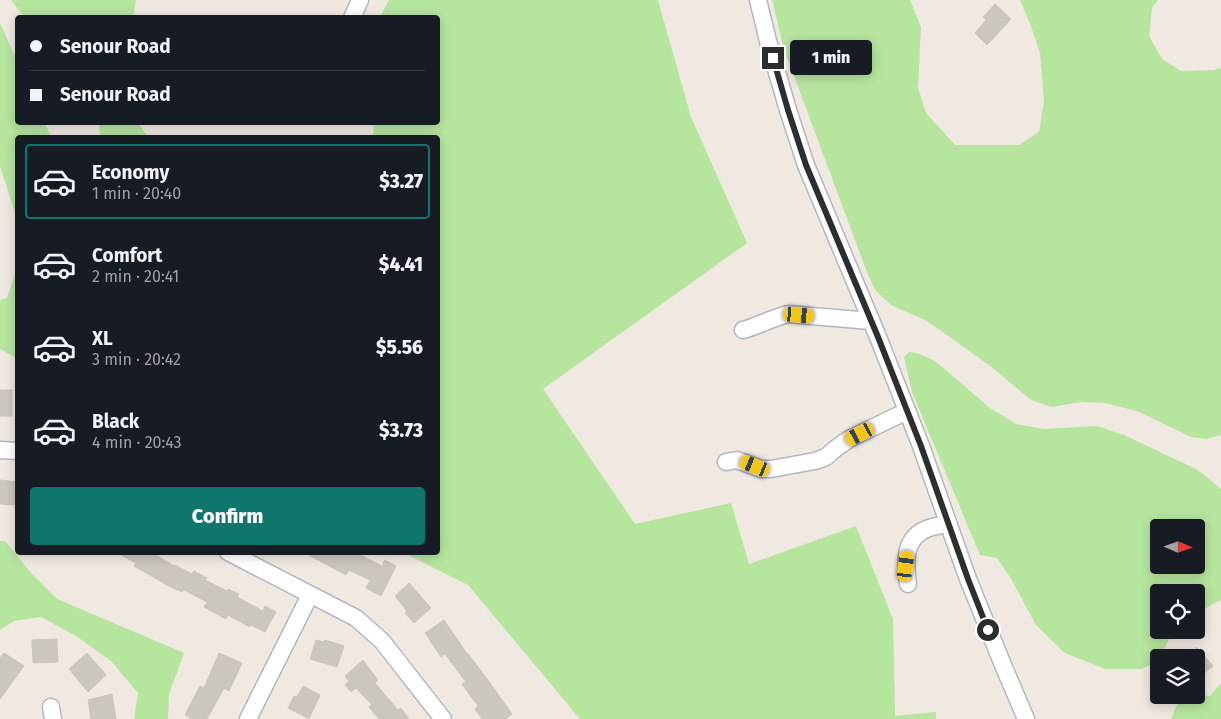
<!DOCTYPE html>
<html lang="en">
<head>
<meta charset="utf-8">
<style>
	:root { --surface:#171b24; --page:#20242c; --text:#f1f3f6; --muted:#9ea1a6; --line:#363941; --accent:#0f766e }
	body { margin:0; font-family:"Fira Sans",sans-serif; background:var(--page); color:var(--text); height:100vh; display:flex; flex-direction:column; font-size:19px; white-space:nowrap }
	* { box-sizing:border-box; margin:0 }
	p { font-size:16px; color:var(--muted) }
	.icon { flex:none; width:28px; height:28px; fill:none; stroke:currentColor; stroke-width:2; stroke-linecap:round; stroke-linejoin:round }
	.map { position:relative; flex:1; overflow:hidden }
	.side { position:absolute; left:15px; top:135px; width:425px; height:420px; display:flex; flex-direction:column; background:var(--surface); border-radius:5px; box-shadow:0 2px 12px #0003 }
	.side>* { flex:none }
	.hud { position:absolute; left:15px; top:15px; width:425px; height:110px; border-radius:5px; box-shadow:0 2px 12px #0003; display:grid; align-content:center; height:110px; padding:0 15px; background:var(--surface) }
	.needle { width:32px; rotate:92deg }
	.fabs { position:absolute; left:1150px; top:519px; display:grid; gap:10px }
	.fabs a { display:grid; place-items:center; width:55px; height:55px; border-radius:5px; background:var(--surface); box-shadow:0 2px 12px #0003; font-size:25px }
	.end { position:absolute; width:22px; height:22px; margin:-11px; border:6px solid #2e2e2e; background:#fff; box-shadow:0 0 0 2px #fff }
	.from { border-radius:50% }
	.bubble { position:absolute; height:35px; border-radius:5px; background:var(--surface); box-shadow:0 2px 12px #0003; font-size:16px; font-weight:800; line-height:35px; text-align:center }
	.car { position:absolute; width:15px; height:30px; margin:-15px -8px; border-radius:6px; box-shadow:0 0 4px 1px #0007; background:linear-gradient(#f5c518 24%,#345 0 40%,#f5c518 0 76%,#345 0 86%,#f5c518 0) }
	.hud b { display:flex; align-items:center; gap:18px; height:48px; font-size:19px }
	.hud b+b { border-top:1px solid var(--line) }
	.hud i { width:12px; height:12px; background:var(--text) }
	ul { padding:9px 0 0; list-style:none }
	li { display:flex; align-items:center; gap:15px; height:75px; margin:0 10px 8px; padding:0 5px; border:2px solid transparent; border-radius:5px }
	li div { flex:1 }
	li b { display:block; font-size:19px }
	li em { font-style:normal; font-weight:800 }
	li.selected { border-color:var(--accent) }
	li>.icon { width:45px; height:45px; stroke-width:1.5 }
	.action { display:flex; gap:10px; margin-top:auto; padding:10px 15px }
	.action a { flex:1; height:58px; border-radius:5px; background:var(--accent); color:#fff; font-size:20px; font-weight:800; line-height:58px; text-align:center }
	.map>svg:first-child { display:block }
	.green { fill:#b6e59e; fill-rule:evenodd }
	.building { fill:#cbc7bf; stroke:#cbc5ba }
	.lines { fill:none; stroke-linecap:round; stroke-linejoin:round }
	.minor-casing { stroke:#b4b7c1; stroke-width:19 }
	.minor { stroke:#fff; stroke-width:16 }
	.route { stroke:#2e2e2e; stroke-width:6 }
</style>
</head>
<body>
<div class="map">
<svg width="1221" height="719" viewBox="0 0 1221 719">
	<rect width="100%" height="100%" fill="#efe9e1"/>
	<g class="green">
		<polygon points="11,0 136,0 133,17 25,18"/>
		<polygon points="389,0 658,0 691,117 747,243 543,389 635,524 731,503 749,564 856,526 893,619 895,716 936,712 936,719 580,719 468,585 404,553 438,552 438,138 373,137 374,123 438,122 438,18 380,17"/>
		<polygon points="772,0 910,0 921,27 918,88 926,113 955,145 1019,145 1039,132 1044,101 1040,53 1031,26 1020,0 1158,0 1152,8 1149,36 1162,59 1181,71 1214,70 1221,68 1221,435 1206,439 1191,437 1137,411 1105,403 1081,402 1052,407 1031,400 989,365 927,321 891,305 876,291 868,275 784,49"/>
		<polygon points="0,23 17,61 18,122 45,123 51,137 18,138 17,219 0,166"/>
		<polygon points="99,123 138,123 148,137 100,137"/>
		<polygon points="17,268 17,358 0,349 0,300 7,298"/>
		<path d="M909,352L917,353L935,361L990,408L1016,424L1044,429L1097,426L1124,435L1198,470L1221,489V600L1204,609L1196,615V592H1159V630H1176L1172,634L1157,662L1141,669H1105L1065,653L1036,625L1010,577L997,558L980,555L912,392L904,357ZM1159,528H1196V565H1159Z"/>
		<polygon points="0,541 5,541 32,574 57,599 184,653 169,694 168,719 134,719 138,693 111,661 76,636 41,617 14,621 0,630"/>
		<polygon points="1221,683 1221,719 1171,719 1180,698 1189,695 1210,696"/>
	</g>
	<g class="building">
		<polygon points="995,4 1011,19 987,45 975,33 986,20 983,17"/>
		<rect x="0" y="390" width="12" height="26"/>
		<polygon points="0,480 17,482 14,505 0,504"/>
		<polygon points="115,552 151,552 174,566 175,565 192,574 194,571 207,578 205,580 227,591 228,589 239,594 237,597 263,611 265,606 276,612 265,632 251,625 250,627 228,615 226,619 204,607 207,602 184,590 182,592 169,586 134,566 136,563"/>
		<polygon points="303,552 354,552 382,566 385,560 396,566 381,596 366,588 370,580 349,570 346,575"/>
		<polygon points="409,583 431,608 414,623 405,613 407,611 395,596"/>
		<polygon points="444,620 468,655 469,655 490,683 512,714 506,719 482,719 475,709 478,706 462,684 466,682 445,654 441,657 425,633"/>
		<polygon points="57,639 58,662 33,663 32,640"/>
		<polygon points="316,640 324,642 325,640 344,646 337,667 310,659"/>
		<polygon points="1196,647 1213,666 1196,680"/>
		<polygon points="4,653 24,666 0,699 0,658"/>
		<polygon points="87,653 106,675 88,692 69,669"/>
		<polygon points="219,653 242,663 229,691 224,688 207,719 192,719 185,715 200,686 204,688"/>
		<polygon points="363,660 378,680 375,683 398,710 401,708 409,719 379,719 369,707 372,705 356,688 351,692 345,685 349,681 345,676"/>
		<polygon points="303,686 320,695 309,719 288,708 294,696 297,697"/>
		<polygon points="112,694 116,719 91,719 88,700"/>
	</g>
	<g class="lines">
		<g class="minor-casing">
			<g id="minor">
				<polyline points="758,0 768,41 788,110 806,165 878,337 921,446 968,579 1003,665 1026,719"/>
				<polyline points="352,18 360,0"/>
				<path d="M743,330C758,326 772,318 788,314L871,321"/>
				<polyline points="0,450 18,451"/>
				<polyline points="726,462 737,460 761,469 771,469 815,461 826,457 835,449 849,439 907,411"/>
				<polyline points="228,552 356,618 382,641 443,719"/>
				<path d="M908,584C905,562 903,537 929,528C935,526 942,525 948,524"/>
				<polyline points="51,707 53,719"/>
				<polyline points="248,719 310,595"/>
			</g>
		</g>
		<use href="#minor" class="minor"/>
	</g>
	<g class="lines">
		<polyline class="route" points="773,58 788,110 806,165 878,337 921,446 968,579 988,630"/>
	</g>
</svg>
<div class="fabs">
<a><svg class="needle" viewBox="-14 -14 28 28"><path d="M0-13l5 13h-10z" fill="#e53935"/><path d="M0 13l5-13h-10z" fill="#9ea1a6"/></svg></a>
<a><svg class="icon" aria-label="locate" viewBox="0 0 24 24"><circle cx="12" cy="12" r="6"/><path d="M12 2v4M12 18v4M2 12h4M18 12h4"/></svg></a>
<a><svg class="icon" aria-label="layers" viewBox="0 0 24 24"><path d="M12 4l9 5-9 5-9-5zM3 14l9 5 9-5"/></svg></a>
</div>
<i class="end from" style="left:988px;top:630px"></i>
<i class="end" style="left:773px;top:58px"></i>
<div class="bubble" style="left:790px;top:40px;width:82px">1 min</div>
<i class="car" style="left:799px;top:315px;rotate:95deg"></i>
<i class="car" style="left:860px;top:434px;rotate:243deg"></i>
<i class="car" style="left:755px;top:466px;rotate:292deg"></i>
<i class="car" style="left:906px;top:566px;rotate:7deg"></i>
<div class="hud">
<b><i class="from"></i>Senour Road</b>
<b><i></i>Senour Road</b>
</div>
<section class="side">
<ul>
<li class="selected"><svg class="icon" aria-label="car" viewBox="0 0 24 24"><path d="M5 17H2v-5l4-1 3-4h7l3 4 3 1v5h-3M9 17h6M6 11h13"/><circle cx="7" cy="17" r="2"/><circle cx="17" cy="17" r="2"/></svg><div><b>Economy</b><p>1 min · 20:40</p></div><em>$3.27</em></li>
<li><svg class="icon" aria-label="car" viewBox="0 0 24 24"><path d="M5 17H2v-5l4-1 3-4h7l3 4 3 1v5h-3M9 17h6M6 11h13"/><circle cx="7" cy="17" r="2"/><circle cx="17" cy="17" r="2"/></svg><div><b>Comfort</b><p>2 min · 20:41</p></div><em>$4.41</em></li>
<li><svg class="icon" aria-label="car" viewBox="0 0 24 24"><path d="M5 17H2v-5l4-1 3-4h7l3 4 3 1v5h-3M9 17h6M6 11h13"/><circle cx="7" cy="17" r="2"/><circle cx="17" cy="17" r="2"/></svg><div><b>XL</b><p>3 min · 20:42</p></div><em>$5.56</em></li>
<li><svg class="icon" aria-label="car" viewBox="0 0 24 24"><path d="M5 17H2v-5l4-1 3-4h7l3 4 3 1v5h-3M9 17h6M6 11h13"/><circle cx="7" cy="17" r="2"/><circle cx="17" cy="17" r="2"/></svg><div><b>Black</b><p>4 min · 20:43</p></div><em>$3.73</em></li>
</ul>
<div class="action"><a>Confirm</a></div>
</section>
</div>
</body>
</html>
